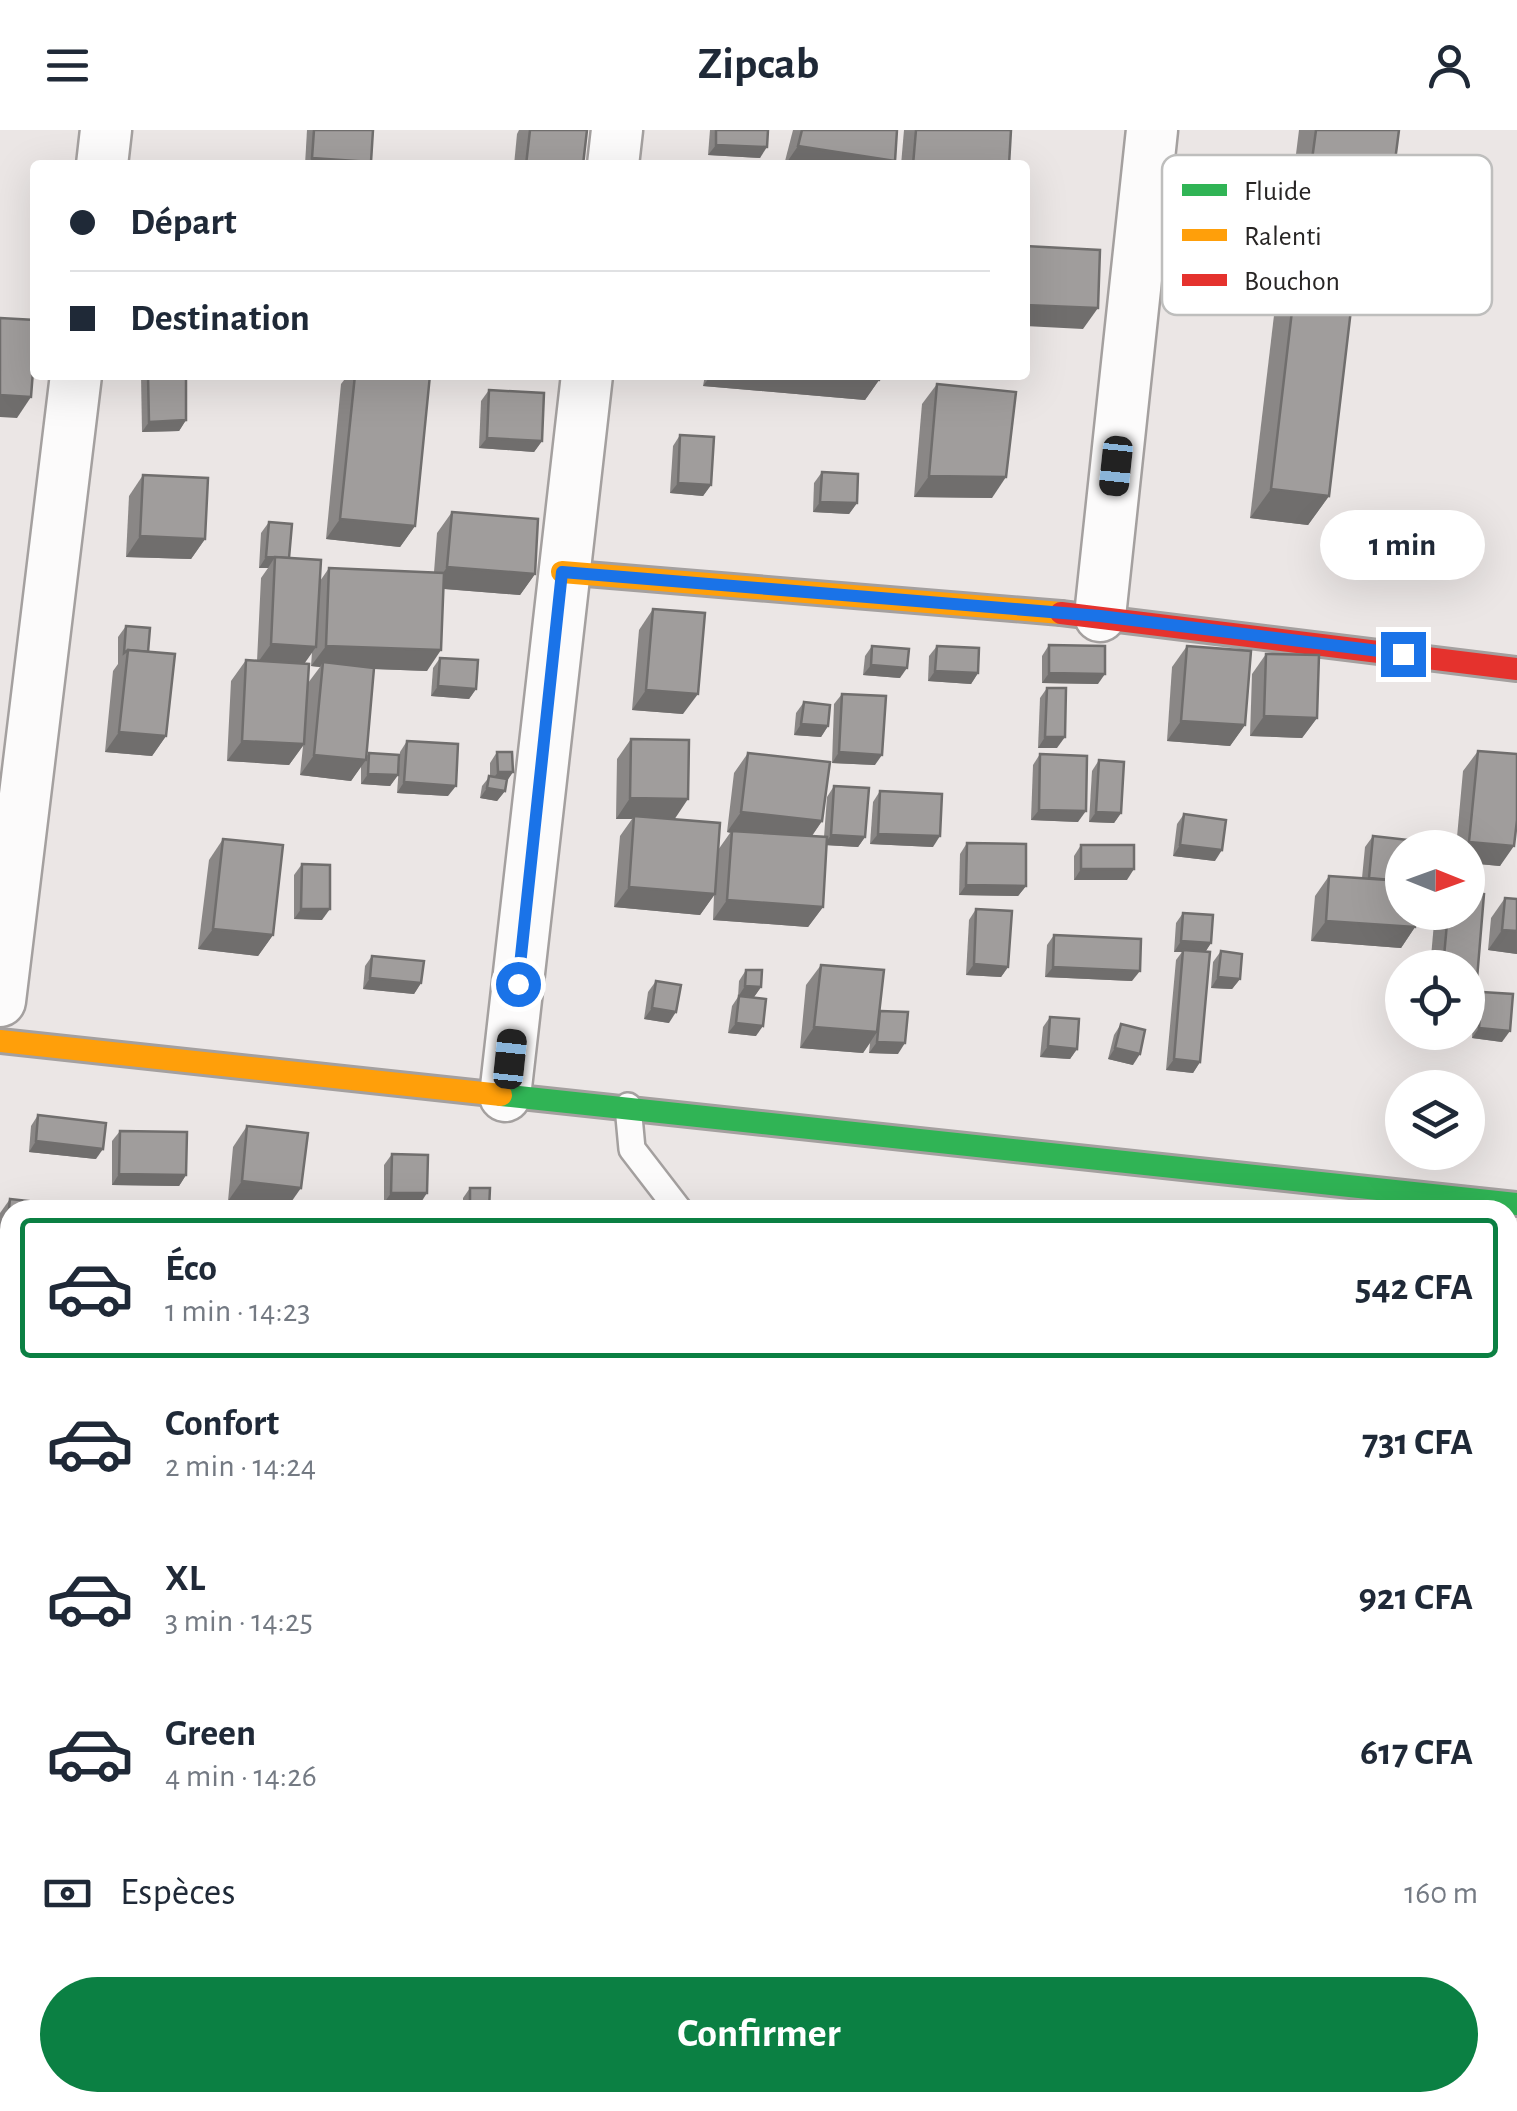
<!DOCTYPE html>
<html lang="fr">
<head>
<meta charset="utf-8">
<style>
	:root { --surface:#fff; --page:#f6f6f7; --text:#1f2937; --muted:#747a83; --line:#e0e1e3; --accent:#0b8043 }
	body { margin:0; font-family:"Alegreya Sans",sans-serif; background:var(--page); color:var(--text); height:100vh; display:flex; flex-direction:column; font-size:38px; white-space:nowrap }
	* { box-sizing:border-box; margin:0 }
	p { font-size:32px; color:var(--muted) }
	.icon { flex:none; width:55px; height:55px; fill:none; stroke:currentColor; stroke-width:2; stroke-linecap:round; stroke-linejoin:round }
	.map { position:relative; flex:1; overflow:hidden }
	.drawer { position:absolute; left:0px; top:1070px; width:1518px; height:912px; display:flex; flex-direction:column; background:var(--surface); border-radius:30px 30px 0 0; box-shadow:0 10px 40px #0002 }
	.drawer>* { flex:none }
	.top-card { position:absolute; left:30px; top:30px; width:1000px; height:220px; border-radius:10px; box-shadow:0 10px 40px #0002; display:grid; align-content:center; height:220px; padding:0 40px; background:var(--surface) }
	.needle { width:65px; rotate:91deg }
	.tools { position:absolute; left:1385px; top:700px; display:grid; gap:20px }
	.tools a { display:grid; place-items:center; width:100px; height:100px; border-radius:50%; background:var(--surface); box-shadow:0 10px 40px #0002; font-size:50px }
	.end { position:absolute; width:45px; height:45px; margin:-22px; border:12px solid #1a73e8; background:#fff; box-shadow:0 0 0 5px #fff }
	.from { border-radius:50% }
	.bubble { position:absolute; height:70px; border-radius:35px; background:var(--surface); box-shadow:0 10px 40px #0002; font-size:32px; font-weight:700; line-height:70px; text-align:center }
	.car { position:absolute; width:30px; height:60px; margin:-30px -15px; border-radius:12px; box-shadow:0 0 8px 2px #0007; background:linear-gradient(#222 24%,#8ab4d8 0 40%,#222 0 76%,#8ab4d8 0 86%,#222 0) }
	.top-card b { display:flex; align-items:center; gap:35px; height:95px; font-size:38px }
	.top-card b+b { border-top:2px solid var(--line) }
	.top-card i { width:25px; height:25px; background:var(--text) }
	ul { padding:18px 0 0; list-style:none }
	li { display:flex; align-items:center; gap:30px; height:140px; margin:0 20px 15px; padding:0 20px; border:5px solid transparent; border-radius:10px }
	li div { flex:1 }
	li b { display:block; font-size:38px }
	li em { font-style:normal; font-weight:700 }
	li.current { border-color:var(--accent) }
	li>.icon { width:90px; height:90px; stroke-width:1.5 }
	.pay { display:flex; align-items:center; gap:25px; height:110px; padding:0 40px; font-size:38px }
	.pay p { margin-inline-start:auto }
	.button { display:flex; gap:20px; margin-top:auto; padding:20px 40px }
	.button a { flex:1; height:115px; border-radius:60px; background:var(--accent); color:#fff; font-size:40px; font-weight:700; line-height:115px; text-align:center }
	header { display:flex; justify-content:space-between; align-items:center; height:130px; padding:0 40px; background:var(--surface); font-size:45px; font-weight:700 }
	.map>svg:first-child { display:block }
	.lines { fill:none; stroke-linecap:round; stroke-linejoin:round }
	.lane-casing { stroke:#a4a09f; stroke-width:30 }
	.street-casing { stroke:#a4a09f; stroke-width:55 }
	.fast-casing { stroke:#a4a09f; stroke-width:28 }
	.slow-casing { stroke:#a4a09f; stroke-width:28 }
	.jam-casing { stroke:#a4a09f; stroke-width:28 }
	.lane { stroke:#fcfbfb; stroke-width:25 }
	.street { stroke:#fcfbfb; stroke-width:50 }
	.fast { stroke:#30b455; stroke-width:22 }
	.slow { stroke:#ff9f0a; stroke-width:22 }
	.jam { stroke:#e5322d; stroke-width:22 }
	.wall { fill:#8a8786; fill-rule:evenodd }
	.shaded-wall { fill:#706e6d }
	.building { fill:#a09d9c; stroke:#706e6d; stroke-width:2.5 }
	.route { stroke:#1a73e8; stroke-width:12 }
	.key { fill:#fff; stroke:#bebebd; stroke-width:2.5 }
	.key-label { font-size:28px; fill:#282524 }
</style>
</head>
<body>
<header><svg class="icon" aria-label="menu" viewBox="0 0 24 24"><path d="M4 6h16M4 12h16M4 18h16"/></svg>Zipcab<svg class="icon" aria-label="person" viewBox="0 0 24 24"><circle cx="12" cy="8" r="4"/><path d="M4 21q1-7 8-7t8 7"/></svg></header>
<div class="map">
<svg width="1517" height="1981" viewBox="0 0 1517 1981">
	<rect width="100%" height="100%" fill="#ebe6e5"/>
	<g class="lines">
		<g class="lane-casing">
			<polyline id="lane" points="628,976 632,1019 679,1080"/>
		</g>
		<g class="street-casing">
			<g id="street">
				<polyline points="102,35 106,0"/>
				<polyline points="613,35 617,0"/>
				<polyline points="1100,486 1152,0"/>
				<polyline points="0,871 76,245"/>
				<polyline points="505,966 587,245"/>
			</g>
		</g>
		<g class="fast-casing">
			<polyline id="fast" points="501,965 1517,1074"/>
		</g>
		<g class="slow-casing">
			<g id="slow">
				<polyline points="562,442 1061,483"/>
				<polyline points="0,911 501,965"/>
			</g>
		</g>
		<g class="jam-casing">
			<polyline id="jam" points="1061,483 1517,539"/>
		</g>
		<use href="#lane" class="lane"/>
		<use href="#street" class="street"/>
		<use href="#fast" class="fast"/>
		<use href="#slow" class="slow"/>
		<use href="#jam" class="jam"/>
	</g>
	<g class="wall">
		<polygon points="307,0 373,0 371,32 369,35 305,35"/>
		<polygon points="519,0 530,0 583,35 514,35 517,4"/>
		<polygon points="710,0 768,0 760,28 708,25"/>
		<polygon points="793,0 897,0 895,31 892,35 784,35"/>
		<polygon points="904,0 1011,0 1009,35 901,35"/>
		<polygon points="1299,0 1399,0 1367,115 1286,104"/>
		<polygon points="1298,130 1329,366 1308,395 1250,388 1277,160"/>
		<polygon points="141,245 186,245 186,290 179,301 142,302"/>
		<polygon points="348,245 430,245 415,396 400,417 326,409 341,254"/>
		<polygon points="705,245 880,245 879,250 865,270 703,256"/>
		<polygon points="937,254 992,368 914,367 922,274"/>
		<polygon points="489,260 542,311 534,322 479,318 481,271"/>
		<polygon points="680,305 711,355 703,366 670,363 673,316"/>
		<polygon points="822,342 857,373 849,384 813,382 814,353"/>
		<polygon points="143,345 205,409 191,429 126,427 129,366"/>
		<path d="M452,382L535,444L520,465L444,459L427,541L374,539L366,627L369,623L398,645L390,656L361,654V636L351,651L300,645L303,616L289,635L227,631L231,551L246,530L257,531L261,448L268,438H259L261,403L269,392L289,428L320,451L329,438L434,442L437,403ZM312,522L311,536L320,537L308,553L306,584L304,533Z"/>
		<polygon points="653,479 683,584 632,580 639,500"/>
		<polygon points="126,496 148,522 166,606 152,626 105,622 113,541 118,534 118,507"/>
		<polygon points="1049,515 1098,554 1042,553 1042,526"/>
		<polygon points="872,516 900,548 863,545 865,526"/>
		<polygon points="937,516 978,543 971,554 928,551 929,526"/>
		<polygon points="1187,516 1245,595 1230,616 1167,611 1172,537"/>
		<polygon points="1266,524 1317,588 1302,608 1250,606 1252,544"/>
		<polygon points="440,528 476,559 469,569 431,566 433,538"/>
		<polygon points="1047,558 1057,618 1038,618 1040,568"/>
		<polygon points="842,564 875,635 832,633 834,574"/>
		<polygon points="804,572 828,596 821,607 794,605 796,583"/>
		<polygon points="631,609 674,689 718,720 730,703 727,702 734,643 748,623 822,691 812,706 824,707 827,667 834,656 865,707 858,717 826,715 823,777 808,797 713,790 714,765 700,785 614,777 620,706 632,689 616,689 617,629"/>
		<polygon points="407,611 448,666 397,663 400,622"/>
		<polygon points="1478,621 1515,705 1500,736 1468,733 1468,718 1456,718 1463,641"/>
		<polygon points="497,622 513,642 506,652 505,661 497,671 480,668 482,656 490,646 490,633"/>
		<polygon points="1040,624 1078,692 1031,690 1033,635"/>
		<polygon points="1099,630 1121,683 1114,693 1089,692 1092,641"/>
		<polygon points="880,661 933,717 870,714 873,672"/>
		<polygon points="1184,684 1215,731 1173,726 1177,694"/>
		<polygon points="1373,706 1402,718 1415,797 1401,818 1311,811 1315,766 1329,746 1362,748 1365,717"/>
		<polygon points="223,709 273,805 258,826 198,819 209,730"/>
		<polygon points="967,713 1026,756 1018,766 959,765 960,724"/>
		<polygon points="1081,715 1127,750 1074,750 1074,726"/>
		<polygon points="302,734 322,790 294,789 294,745"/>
		<polygon points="1505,768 1517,769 1517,824 1488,820 1491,788"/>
		<polygon points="976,779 1008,837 1001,847 966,845 969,790"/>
		<polygon points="1435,782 1468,782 1468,838 1430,838"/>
		<polygon points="1183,783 1211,813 1205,822 1200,932 1193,943 1166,940 1176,830 1182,822 1174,822 1176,793"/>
		<polygon points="1054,805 1132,851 1045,847 1047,815"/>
		<polygon points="1221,821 1240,849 1232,859 1211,858 1213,832"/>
		<polygon points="372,826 421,853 414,864 363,859 365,836"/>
		<polygon points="821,835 880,881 898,924 869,923 870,913 863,923 800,918 806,855"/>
		<polygon points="746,840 761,857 754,867 756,906 728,903 732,876 738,867 739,851"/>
		<polygon points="656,851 669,893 644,889 648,862"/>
		<polygon points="1482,862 1502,912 1472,908 1474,872"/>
		<polygon points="1050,887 1077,919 1070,929 1040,927 1043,897"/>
		<polygon points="1121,894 1133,935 1108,929 1114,905"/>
		<polygon points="38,985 96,1029 29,1022 31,996"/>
		<polygon points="247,996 287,1078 228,1071 233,1017"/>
		<polygon points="120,1001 186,1045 179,1056 112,1055 112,1011"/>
		<polygon points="392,1024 420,1074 384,1073 384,1035"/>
		<polygon points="470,1058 489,1080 463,1080 463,1068"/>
		<polygon points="10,1069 10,1130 0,1129 0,1083"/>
	</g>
	<g class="shaded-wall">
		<polygon points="716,15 767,17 760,28 708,25"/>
		<polygon points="798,16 895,31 892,35 785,35"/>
		<polygon points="312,28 371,32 369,35 308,35"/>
		<polygon points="1306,74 1388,85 1367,115 1286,104"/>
		<polygon points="1025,175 1098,178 1083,199 1025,196"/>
		<polygon points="711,245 822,245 879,250 865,270 703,256"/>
		<polygon points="0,265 31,267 17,288 0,287"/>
		<polygon points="186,290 179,301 142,302 149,292"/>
		<polygon points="487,308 542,311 534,322 479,318"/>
		<polygon points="929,346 1006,347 992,368 914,367"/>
		<polygon points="678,353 711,355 703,366 670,363"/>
		<polygon points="1271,359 1329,366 1308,395 1250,388"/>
		<polygon points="820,372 857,373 849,384 813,382"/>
		<polygon points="340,389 415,396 400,417 326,409"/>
		<polygon points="140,406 205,409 191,429 126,427"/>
		<polygon points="266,427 275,427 268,438 259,438"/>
		<polygon points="447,437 535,444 520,465 433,458"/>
		<polygon points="271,514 316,517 302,537 256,535"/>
		<polygon points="326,516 441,520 427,541 322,537 323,532 320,537 311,536"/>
		<polygon points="871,535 907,538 900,548 863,545"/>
		<polygon points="935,541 978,543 971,554 928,551"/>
		<polygon points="1049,543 1105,544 1098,554 1042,553"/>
		<polygon points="438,556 476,559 469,569 431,566"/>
		<polygon points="646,560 698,564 683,584 632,580"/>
		<polygon points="1264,586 1317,588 1302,608 1250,606"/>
		<polygon points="1181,591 1245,595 1230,616 1167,611"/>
		<polygon points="801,594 828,596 821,607 794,605"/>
		<polygon points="119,602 166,606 152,626 105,622"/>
		<polygon points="1045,607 1065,607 1057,618 1038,618"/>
		<polygon points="242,611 304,614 289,635 227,631"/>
		<polygon points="839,622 882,625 875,635 832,633"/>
		<polygon points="314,625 366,630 351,651 300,645"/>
		<polygon points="498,642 513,642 506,652 490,653"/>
		<polygon points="368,644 398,645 390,656 361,654"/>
		<polygon points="404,652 456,656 448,666 397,663"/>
		<polygon points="487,658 505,661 497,671 480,668"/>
		<polygon points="630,668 688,669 674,690 634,686 632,689 616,689"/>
		<polygon points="1039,680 1086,681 1078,692 1031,690"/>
		<polygon points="741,682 822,691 808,711 727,702"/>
		<polygon points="1096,682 1121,683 1114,693 1089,692"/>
		<polygon points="878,704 940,706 933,717 870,714"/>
		<polygon points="831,705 865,707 858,717 824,715"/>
		<polygon points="1469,712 1514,716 1500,736 1468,733 1468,718 1465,718"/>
		<polygon points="1180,715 1222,720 1215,731 1173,726"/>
		<polygon points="1081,739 1134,739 1127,750 1074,750"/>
		<polygon points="966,755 1026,756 1018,766 959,765"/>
		<polygon points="629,757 715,764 700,785 614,777"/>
		<polygon points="727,770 823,777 808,797 713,790"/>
		<polygon points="301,779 330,779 322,790 294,789"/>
		<polygon points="1326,791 1415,797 1401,818 1311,811"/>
		<polygon points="213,799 273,805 258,826 198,819"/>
		<polygon points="1502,800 1517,801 1517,824 1488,820"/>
		<polygon points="1181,811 1211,813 1204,824 1183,820 1182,822 1174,822"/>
		<polygon points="974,834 1008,837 1001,847 966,845"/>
		<polygon points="1053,837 1140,841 1132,851 1045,847"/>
		<polygon points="1218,847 1240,849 1232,859 1211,858"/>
		<polygon points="370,848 421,853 414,864 363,859"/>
		<polygon points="745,856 761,857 754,867 738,867"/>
		<polygon points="1468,860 1476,861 1468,873"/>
		<polygon points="652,878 676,882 669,893 644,889"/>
		<polygon points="736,893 763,896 756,906 728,903"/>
		<polygon points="814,897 877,902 863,923 800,918"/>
		<polygon points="1479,898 1510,901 1502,912 1472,908"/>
		<polygon points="877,912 905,913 898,924 869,923"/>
		<polygon points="1048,916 1077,919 1070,929 1040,927"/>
		<polygon points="1115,918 1140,924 1133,935 1108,929"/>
		<polygon points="1174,929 1200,932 1193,943 1166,940"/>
		<polygon points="36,1011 103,1019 96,1029 29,1022"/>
		<polygon points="119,1044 186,1045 179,1056 112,1055"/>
		<polygon points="242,1051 301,1058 287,1078 228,1071"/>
		<polygon points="391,1063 427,1063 420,1074 384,1073"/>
		<polygon points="6,1107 10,1108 10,1130 0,1129 0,1115"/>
	</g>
	<g class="building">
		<polygon points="314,0 373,0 371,32 312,28"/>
		<polygon points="530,0 587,0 583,35 526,35"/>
		<polygon points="716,0 768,0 767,17 716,15"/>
		<polygon points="802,0 897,0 895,31 798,16"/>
		<polygon points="916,0 1011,0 1009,35 913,35"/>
		<polygon points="1316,0 1399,0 1388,85 1306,74"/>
		<polygon points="1025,116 1100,120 1098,178 1025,175"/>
		<polygon points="1298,130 1356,137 1329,366 1271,359"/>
		<polygon points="0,188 35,190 35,215 31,267 0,265"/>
		<polygon points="148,245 186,245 186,290 149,292"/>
		<polygon points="355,245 430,245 415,396 340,389"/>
		<polygon points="822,245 880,245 879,250"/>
		<polygon points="937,254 1016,262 1006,347 929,346"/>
		<polygon points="489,260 544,263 542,311 487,308"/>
		<polygon points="680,305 714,307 711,355 678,353"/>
		<polygon points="822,342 858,344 857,373 820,372"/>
		<polygon points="143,345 208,348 205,409 140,406"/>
		<polygon points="452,382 538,389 535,444 447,437"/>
		<polygon points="269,392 292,394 289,428 266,427"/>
		<polygon points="275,427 321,430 316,517 271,514"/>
		<polygon points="329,438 444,443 441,520 326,516"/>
		<polygon points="653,479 705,483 698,564 646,560"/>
		<polygon points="126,496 150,498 148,522 128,520 124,523"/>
		<polygon points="1049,515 1105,516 1105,544 1049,543"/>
		<polygon points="872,516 909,519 907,538 871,535"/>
		<polygon points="937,516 979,518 978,543 935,541"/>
		<polygon points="1187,516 1251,521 1245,595 1181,591"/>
		<polygon points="128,520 175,524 166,606 119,602"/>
		<polygon points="1266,524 1319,525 1317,588 1264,586"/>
		<polygon points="440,528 478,530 476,559 438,556"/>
		<polygon points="246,530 309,534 304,614 242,611"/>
		<polygon points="323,532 374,538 366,630 314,625"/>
		<polygon points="1047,558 1066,558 1065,607 1045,607"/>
		<polygon points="842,564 886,566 882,625 839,622"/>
		<polygon points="804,572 830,575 828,596 801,594"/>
		<polygon points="631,609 689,610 688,669 630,668"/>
		<polygon points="407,611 458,614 456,656 404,652"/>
		<polygon points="1478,621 1517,624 1517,690 1514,716 1469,712"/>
		<polygon points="497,622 512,622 513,642 498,642"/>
		<polygon points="369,623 399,625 398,645 368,644"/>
		<polygon points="748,623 830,632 822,691 741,682"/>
		<polygon points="1040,624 1087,626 1086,681 1039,680"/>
		<polygon points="1099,630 1124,632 1121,683 1096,682"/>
		<polygon points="489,646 507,649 505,661 487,658"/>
		<polygon points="834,656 869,658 865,707 831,705"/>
		<polygon points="880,661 942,664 940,706 878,704"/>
		<polygon points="1184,684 1226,690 1222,720 1180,715"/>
		<polygon points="634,686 720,693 715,764 629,757"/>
		<polygon points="732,701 827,707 823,777 727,770"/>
		<polygon points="1373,706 1444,714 1443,718 1402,718 1402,751 1369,748"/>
		<polygon points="223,709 283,715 273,805 213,799"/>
		<polygon points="967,713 1026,714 1026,756 966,755"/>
		<rect x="1081" y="715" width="53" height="24"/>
		<polygon points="302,734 330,735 330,779 301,779"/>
		<polygon points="1468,744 1477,744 1476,763 1468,762"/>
		<polygon points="1329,746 1402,751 1402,782 1416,782 1415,797 1326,791"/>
		<polygon points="1468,762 1484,764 1476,861 1468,860 1468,838 1443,838 1448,782 1468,782"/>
		<polygon points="1505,768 1517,769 1517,801 1502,800"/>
		<polygon points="976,779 1012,781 1008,837 974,834"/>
		<polygon points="1183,783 1213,785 1211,813 1181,811"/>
		<polygon points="1054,805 1141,809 1140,841 1053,837"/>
		<polygon points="1183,820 1210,822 1200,932 1174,929"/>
		<polygon points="1221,821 1242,824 1240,849 1218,847"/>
		<polygon points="372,826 424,831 421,853 370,848"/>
		<polygon points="821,835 884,840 877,902 814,897"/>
		<polygon points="746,840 762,840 761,857 745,856"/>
		<polygon points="656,851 681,855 676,882 652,878"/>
		<polygon points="1482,862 1513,864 1510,901 1479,898"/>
		<polygon points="739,866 766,869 763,896 736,893"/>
		<polygon points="880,881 908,882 905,913 877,912"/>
		<polygon points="1050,887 1079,889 1077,919 1048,916"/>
		<polygon points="1121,894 1145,900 1140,924 1115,918"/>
		<polygon points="38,985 106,993 103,1019 36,1011"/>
		<polygon points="247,996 308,1003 301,1058 242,1051"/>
		<polygon points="120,1001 187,1002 186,1045 119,1044"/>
		<polygon points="392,1024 428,1025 427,1063 391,1063"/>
		<polygon points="470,1058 490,1058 489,1080 470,1080"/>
		<polygon points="10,1069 103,1079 103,1080 10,1080 10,1108 6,1107"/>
	</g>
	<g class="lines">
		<polyline class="route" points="518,854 562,442 1100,486 1403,524"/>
	</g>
	<rect x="1162" y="25" width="330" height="160" rx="15" class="key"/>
	<rect x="1182" y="54" width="45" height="12" fill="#30b455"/>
	<rect x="1182" y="99" width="45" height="12" fill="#ff9f0a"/>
	<rect x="1182" y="144" width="45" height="12" fill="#e5322d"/>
	<g class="key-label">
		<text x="1244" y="70">Fluide</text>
		<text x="1244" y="115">Ralenti</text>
		<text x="1244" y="160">Bouchon</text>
	</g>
</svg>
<div class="tools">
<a><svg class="needle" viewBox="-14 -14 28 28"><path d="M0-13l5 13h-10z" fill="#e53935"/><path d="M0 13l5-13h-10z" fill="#747a83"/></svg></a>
<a><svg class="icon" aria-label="locate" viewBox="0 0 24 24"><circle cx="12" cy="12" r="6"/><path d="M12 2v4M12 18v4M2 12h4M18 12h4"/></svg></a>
<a><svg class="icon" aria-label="layers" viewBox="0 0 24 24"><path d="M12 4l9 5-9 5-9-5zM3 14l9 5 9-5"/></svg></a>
</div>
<i class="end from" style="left:518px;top:854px"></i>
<i class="end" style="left:1403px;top:524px"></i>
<div class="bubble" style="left:1320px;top:380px;width:165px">1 min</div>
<i class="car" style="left:1116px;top:336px;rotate:186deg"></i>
<i class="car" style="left:510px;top:929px;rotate:6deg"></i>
<div class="top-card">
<b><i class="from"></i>Départ</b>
<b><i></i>Destination</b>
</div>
<section class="drawer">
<ul>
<li class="current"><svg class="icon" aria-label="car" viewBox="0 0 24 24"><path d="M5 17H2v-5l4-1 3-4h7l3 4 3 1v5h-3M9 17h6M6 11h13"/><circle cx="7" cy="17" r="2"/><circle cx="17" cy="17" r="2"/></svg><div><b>Éco</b><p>1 min · 14:23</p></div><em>542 CFA</em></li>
<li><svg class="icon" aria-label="car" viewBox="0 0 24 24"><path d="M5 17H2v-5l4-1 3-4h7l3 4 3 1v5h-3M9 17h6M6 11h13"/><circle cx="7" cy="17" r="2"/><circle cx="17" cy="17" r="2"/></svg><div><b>Confort</b><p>2 min · 14:24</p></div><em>731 CFA</em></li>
<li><svg class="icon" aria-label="car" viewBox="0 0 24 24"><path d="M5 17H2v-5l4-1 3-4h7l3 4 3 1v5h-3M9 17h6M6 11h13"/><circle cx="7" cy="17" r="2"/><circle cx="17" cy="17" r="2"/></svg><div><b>XL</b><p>3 min · 14:25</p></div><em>921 CFA</em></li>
<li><svg class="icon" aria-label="car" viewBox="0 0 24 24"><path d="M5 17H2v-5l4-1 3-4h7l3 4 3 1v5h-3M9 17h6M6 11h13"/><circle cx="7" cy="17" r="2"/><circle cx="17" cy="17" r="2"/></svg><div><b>Green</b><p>4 min · 14:26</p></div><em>617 CFA</em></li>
</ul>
<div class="pay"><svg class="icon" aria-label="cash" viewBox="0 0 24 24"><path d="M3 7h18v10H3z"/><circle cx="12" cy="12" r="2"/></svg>Espèces<p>160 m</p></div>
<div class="button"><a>Confirmer</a></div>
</section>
</div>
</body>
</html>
